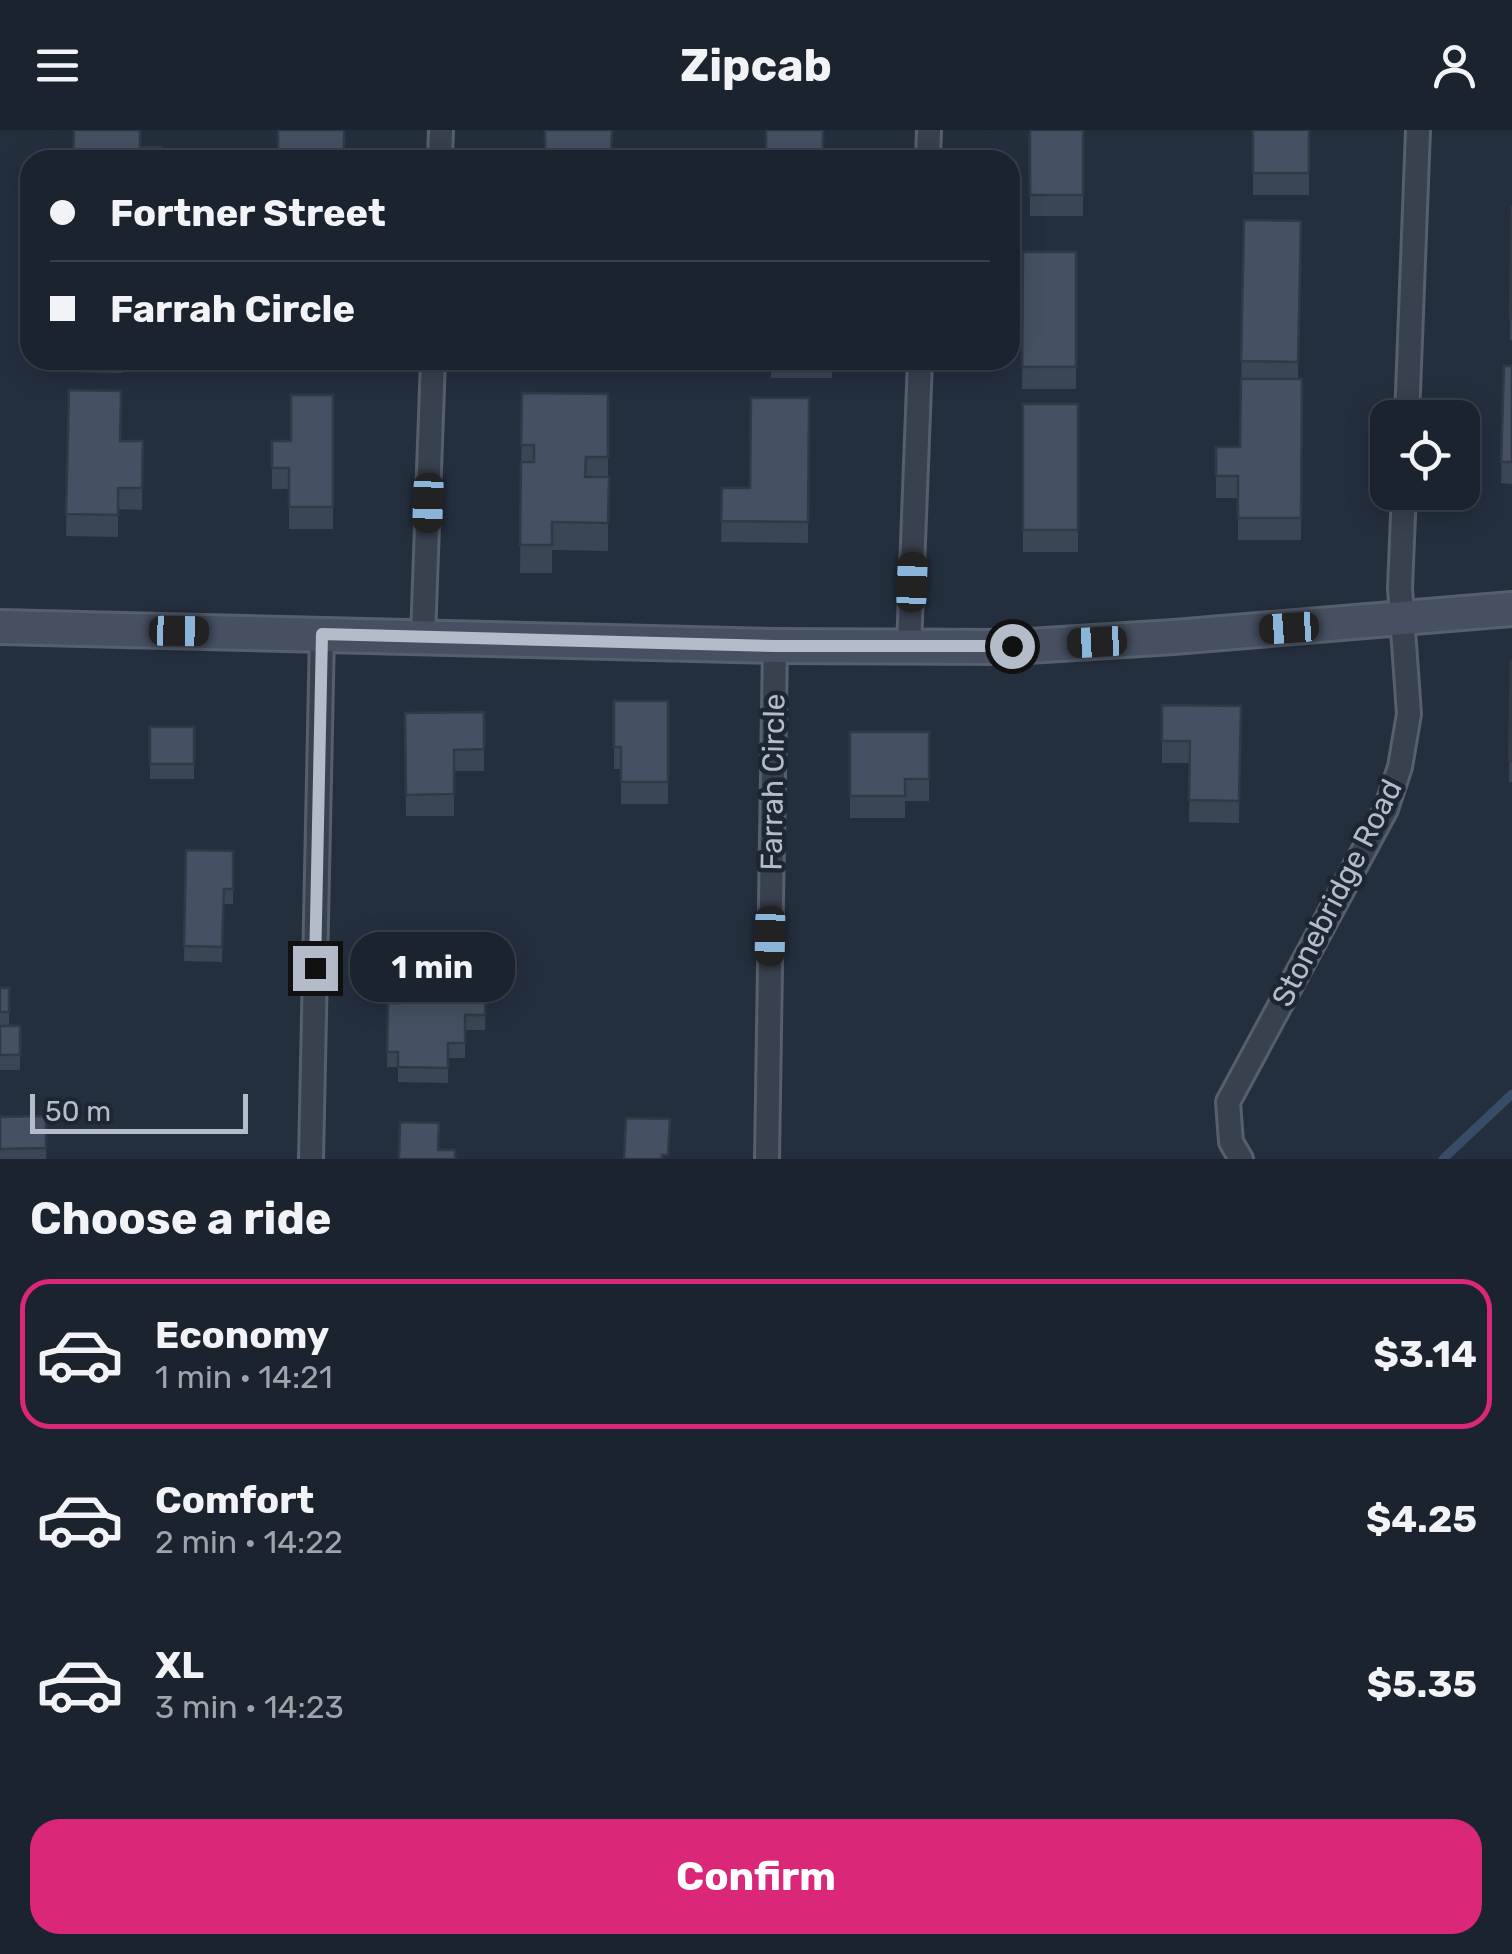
<!DOCTYPE html>
<html lang="en">
<head>
<meta charset="utf-8">
<style>
	:root { --surface:#1b232e; --page:#282f3a; --text:#f1f3f6; --muted:#a0a4aa; --line:#39404a; --accent:#db2777 }
	body { margin:0; font-family:Rubik,sans-serif; background:var(--page); color:var(--text); height:100vh; display:flex; flex-direction:column; font-size:38px; white-space:nowrap }
	* { box-sizing:border-box; margin:0 }
	p { font-size:32px; color:var(--muted) }
	.icon { flex:none; width:55px; height:55px; fill:none; stroke:currentColor; stroke-width:2; stroke-linecap:round; stroke-linejoin:round }
	.map { position:relative; height:1029px; overflow:hidden }
	.details { display:flex; flex-direction:column; background:var(--surface); flex:1 }
	.details>* { flex:none }
	.banner { position:absolute; left:20px; top:20px; width:1000px; height:220px; border-radius:30px; box-shadow:0 5px 25px #0003,0 0 0 2px var(--line); display:grid; align-content:center; height:220px; padding:0 30px; background:var(--surface) }
	.controls { position:absolute; left:1370px; top:270px; display:grid; gap:20px }
	.controls a { display:grid; place-items:center; width:110px; height:110px; border-radius:20px; background:var(--surface); box-shadow:0 5px 25px #0003,0 0 0 2px var(--line); font-size:50px }
	.scale { position:absolute; left:30px; bottom:25px; width:218px; box-sizing:border-box; padding-left:10px; border:5px solid #b4bcc9; border-top:0; font-size:28px; line-height:35px; white-space:nowrap; color:#b4bcc9; -webkit-text-stroke:8px #1d2633; paint-order:stroke }
	.end { position:absolute; width:45px; height:45px; margin:-22px; border:12px solid #b4bcc9; background:#111; box-shadow:0 0 0 5px #111 }
	.from { border-radius:50% }
	.bubble { position:absolute; height:70px; border-radius:30px; background:var(--surface); box-shadow:0 5px 25px #0003,0 0 0 2px var(--line); font-size:32px; font-weight:700; line-height:70px; text-align:center }
	.car { position:absolute; width:30px; height:60px; margin:-30px -15px; border-radius:12px; box-shadow:0 0 8px 2px #0007; background:linear-gradient(#222 24%,#8ab4d8 0 40%,#222 0 76%,#8ab4d8 0 86%,#222 0) }
	.banner b { display:flex; align-items:center; gap:35px; height:95px; font-size:38px }
	.banner b+b { border-top:2px solid var(--line) }
	.banner i { width:25px; height:25px; background:var(--text) }
	ul { padding:0; list-style:none }
	li { display:flex; align-items:center; gap:30px; height:150px; margin:0 20px 15px; padding:0 10px; border:5px solid transparent; border-radius:30px }
	li div { flex:1 }
	li b { display:block; font-size:38px }
	li em { font-style:normal; font-weight:700 }
	li.active { border-color:var(--accent) }
	li>.icon { width:90px; height:90px; stroke-width:1.5 }
	h2 { padding:0 30px; font-size:45px; line-height:120px }
	.primary-button { display:flex; gap:20px; margin-top:auto; padding:20px 30px }
	.primary-button a { flex:1; height:115px; border-radius:30px; background:var(--accent); color:#fff; font-size:40px; font-weight:700; line-height:115px; text-align:center }
	header { display:flex; justify-content:space-between; align-items:center; height:130px; padding:0 30px; background:var(--surface); font-size:45px; font-weight:700 }
	.map>svg:first-child { display:block }
	.lines { fill:none; stroke-linecap:round; stroke-linejoin:round }
	.stream { stroke:#394c67; stroke-width:9 }
	.street-casing { stroke:#565f6c; stroke-width:28 }
	.secondary-casing { stroke:#565f6c; stroke-width:38 }
	.street { stroke:#38414e; stroke-width:22 }
	.secondary { stroke:#465061; stroke-width:32 }
	.wall { fill:#3b4654 }
	.building { fill:#455162; stroke:#303945; stroke-width:2.5 }
	.route { stroke:#b4bcc9; stroke-width:12 }
	.labels { text-anchor:middle; dominant-baseline:central; stroke-width:9; stroke-linejoin:round; paint-order:stroke }
	.street-label { font-size:30px; fill:#b4bcc9; stroke:#1d2633 }
</style>
</head>
<body>
<header><svg class="icon" aria-label="menu" viewBox="0 0 24 24"><path d="M4 6h16M4 12h16M4 18h16"/></svg>Zipcab<svg class="icon" aria-label="person" viewBox="0 0 24 24"><circle cx="12" cy="8" r="4"/><path d="M4 21q1-7 8-7t8 7"/></svg></header>
<div class="map">
<svg width="1512" height="1029" viewBox="0 0 1512 1029">
	<rect width="100%" height="100%" fill="#242f3e"/>
	<g class="lines">
		<polyline class="stream" points="1443,1029 1512,964"/>
		<g class="street-casing">
			<g id="street">
				<polyline points="440,30 441,0"/>
				<polyline points="928,30 929,0"/>
				<polyline points="1407,288 1418,0"/>
				<polyline points="423,507 433,230"/>
				<polyline points="909,517 920,230"/>
				<polyline points="311,1029 322,504"/>
				<polyline points="767,1029 775,516"/>
				<polyline points="1241,1029 1231,1012 1228,972 1386,679 1400,637 1409,584 1400,458 1404,362"/>
			</g>
		</g>
		<g class="secondary-casing">
			<polyline id="secondary" points="0,497 775,516 1012,517 1174,507 1512,479"/>
		</g>
		<use href="#street" class="street"/>
		<use href="#secondary" class="secondary"/>
	</g>
	<g class="wall">
		<rect x="1030" y="0" width="53" height="86"/>
		<rect x="1253" y="0" width="56" height="65"/>
		<polygon points="1512,76 1512,210 1510,210"/>
		<polygon points="1244,90 1301,91 1298,249 1302,249 1301,410 1238,410 1238,368 1216,368 1216,317 1240,317"/>
		<polygon points="1023,122 1076,122 1076,259 1022,259"/>
		<polygon points="73,230 124,230 123,243 73,242"/>
		<rect x="771" y="230" width="61" height="18"/>
		<polygon points="1504,236 1512,236 1512,354 1501,353"/>
		<polygon points="69,260 120,311 143,311 142,380 118,379 118,407 66,406"/>
		<polygon points="522,263 608,264 608,421 552,420 552,443 520,443"/>
		<polygon points="333,265 333,399 289,399 289,359 272,359 272,311 291,311"/>
		<polygon points="809,268 808,413 721,412 722,358 750,358"/>
		<rect x="1023" y="274" width="55" height="148"/>
		<polygon points="1511,531 1512,531 1512,652 1509,652"/>
		<polygon points="614,571 668,571 668,674 621,674 621,639 614,639"/>
		<polygon points="1162,575 1241,576 1239,693 1189,692 1190,633 1162,633"/>
		<polygon points="484,582 484,641 454,641 454,686 406,686 405,583"/>
		<rect x="150" y="597" width="44" height="52"/>
		<polygon points="850,602 929,602 929,671 905,671 905,688 850,688"/>
		<polygon points="186,720 233,721 233,774 224,774 222,832 184,831"/>
		<polygon points="0,858 9,858 9,896 20,896 20,940 0,940"/>
		<polygon points="486,860 485,900 465,900 465,928 448,928 448,953 398,952 398,937 387,937 388,873 400,873"/>
		<polygon points="46,986 46,1029 0,1029 0,987"/>
	</g>
	<g class="building">
		<polygon points="74,0 140,0 140,17 162,17 162,30 73,30"/>
		<rect x="278" y="0" width="66" height="30"/>
		<polygon points="545,0 612,0 611,30 545,30"/>
		<rect x="766" y="0" width="57" height="30"/>
		<rect x="1030" y="0" width="53" height="65"/>
		<rect x="1253" y="0" width="56" height="43"/>
		<polygon points="1512,76 1512,188 1510,188"/>
		<polygon points="1244,90 1301,91 1298,232 1241,231"/>
		<polygon points="1023,122 1076,122 1076,237 1022,237"/>
		<polygon points="1504,236 1512,236 1512,332 1501,332"/>
		<polygon points="1241,249 1302,249 1301,388 1238,388 1238,346 1216,346 1216,317 1240,317"/>
		<polygon points="69,260 121,261 120,311 143,311 142,358 118,358 118,385 66,384"/>
		<polygon points="522,263 608,264 608,327 586,327 585,347 609,347 608,393 552,392 552,415 520,415 521,332 534,332 534,315 521,315"/>
		<polygon points="291,265 333,265 333,377 289,377 289,338 272,338 272,311 291,311"/>
		<polygon points="751,268 809,268 808,392 721,391 722,358 750,358"/>
		<rect x="1023" y="274" width="55" height="126"/>
		<polygon points="1511,531 1512,531 1512,631 1509,631"/>
		<polygon points="614,571 668,571 668,652 621,652 621,617 614,617"/>
		<polygon points="1162,575 1241,576 1239,671 1189,670 1190,611 1162,611"/>
		<polygon points="484,582 484,619 454,620 454,664 406,665 405,583"/>
		<rect x="150" y="597" width="44" height="37"/>
		<polygon points="850,602 929,602 929,649 905,649 905,666 850,666"/>
		<polygon points="186,720 233,721 233,759 224,759 222,817 184,816"/>
		<rect x="0" y="858" width="9" height="24"/>
		<polygon points="400,859 486,860 485,885 465,885 465,913 448,913 448,938 398,937 398,922 387,922 388,873 400,873"/>
		<rect x="0" y="896" width="20" height="29"/>
		<polygon points="46,986 46,1018 0,1019 0,987"/>
		<polygon points="626,988 670,989 668,1025 662,1025 662,1029 624,1029"/>
		<polygon points="400,992 439,993 438,1020 455,1020 455,1029 399,1029"/>
	</g>
	<g class="lines">
		<polyline class="route" points="315,838 322,504 775,516 1012,516"/>
	</g>
	<g class="labels">
		<g class="street-label">
			<text transform="translate(773 652) rotate(-89)">Farrah Circle</text>
			<text transform="translate(1337 763) rotate(-63)">Stonebridge Road</text>
		</g>
	</g>
</svg>
<div class="controls">
<a><svg class="icon" aria-label="locate" viewBox="0 0 24 24"><circle cx="12" cy="12" r="6"/><path d="M12 2v4M12 18v4M2 12h4M18 12h4"/></svg></a>
</div>
<div class="scale">50 m</div>
<i class="end from" style="left:1012px;top:516px"></i>
<i class="end" style="left:315px;top:838px"></i>
<div class="bubble" style="left:350px;top:802px;width:165px">1 min</div>
<i class="car" style="left:428px;top:373px;rotate:182deg"></i>
<i class="car" style="left:912px;top:452px;rotate:2deg"></i>
<i class="car" style="left:1289px;top:498px;rotate:266deg"></i>
<i class="car" style="left:179px;top:501px;rotate:91deg"></i>
<i class="car" style="left:1097px;top:512px;rotate:267deg"></i>
<i class="car" style="left:770px;top:806px;rotate:181deg"></i>
<div class="banner">
<b><i class="from"></i>Fortner Street</b>
<b><i></i>Farrah Circle</b>
</div>
</div>
<section class="details">
<h2>Choose a ride</h2>
<ul>
<li class="active"><svg class="icon" aria-label="car" viewBox="0 0 24 24"><path d="M5 17H2v-5l4-1 3-4h7l3 4 3 1v5h-3M9 17h6M6 11h13"/><circle cx="7" cy="17" r="2"/><circle cx="17" cy="17" r="2"/></svg><div><b>Economy</b><p>1 min · 14:21</p></div><em>$3.14</em></li>
<li><svg class="icon" aria-label="car" viewBox="0 0 24 24"><path d="M5 17H2v-5l4-1 3-4h7l3 4 3 1v5h-3M9 17h6M6 11h13"/><circle cx="7" cy="17" r="2"/><circle cx="17" cy="17" r="2"/></svg><div><b>Comfort</b><p>2 min · 14:22</p></div><em>$4.25</em></li>
<li><svg class="icon" aria-label="car" viewBox="0 0 24 24"><path d="M5 17H2v-5l4-1 3-4h7l3 4 3 1v5h-3M9 17h6M6 11h13"/><circle cx="7" cy="17" r="2"/><circle cx="17" cy="17" r="2"/></svg><div><b>XL</b><p>3 min · 14:23</p></div><em>$5.35</em></li>
</ul>
<div class="primary-button"><a>Confirm</a></div>
</section>
</body>
</html>
